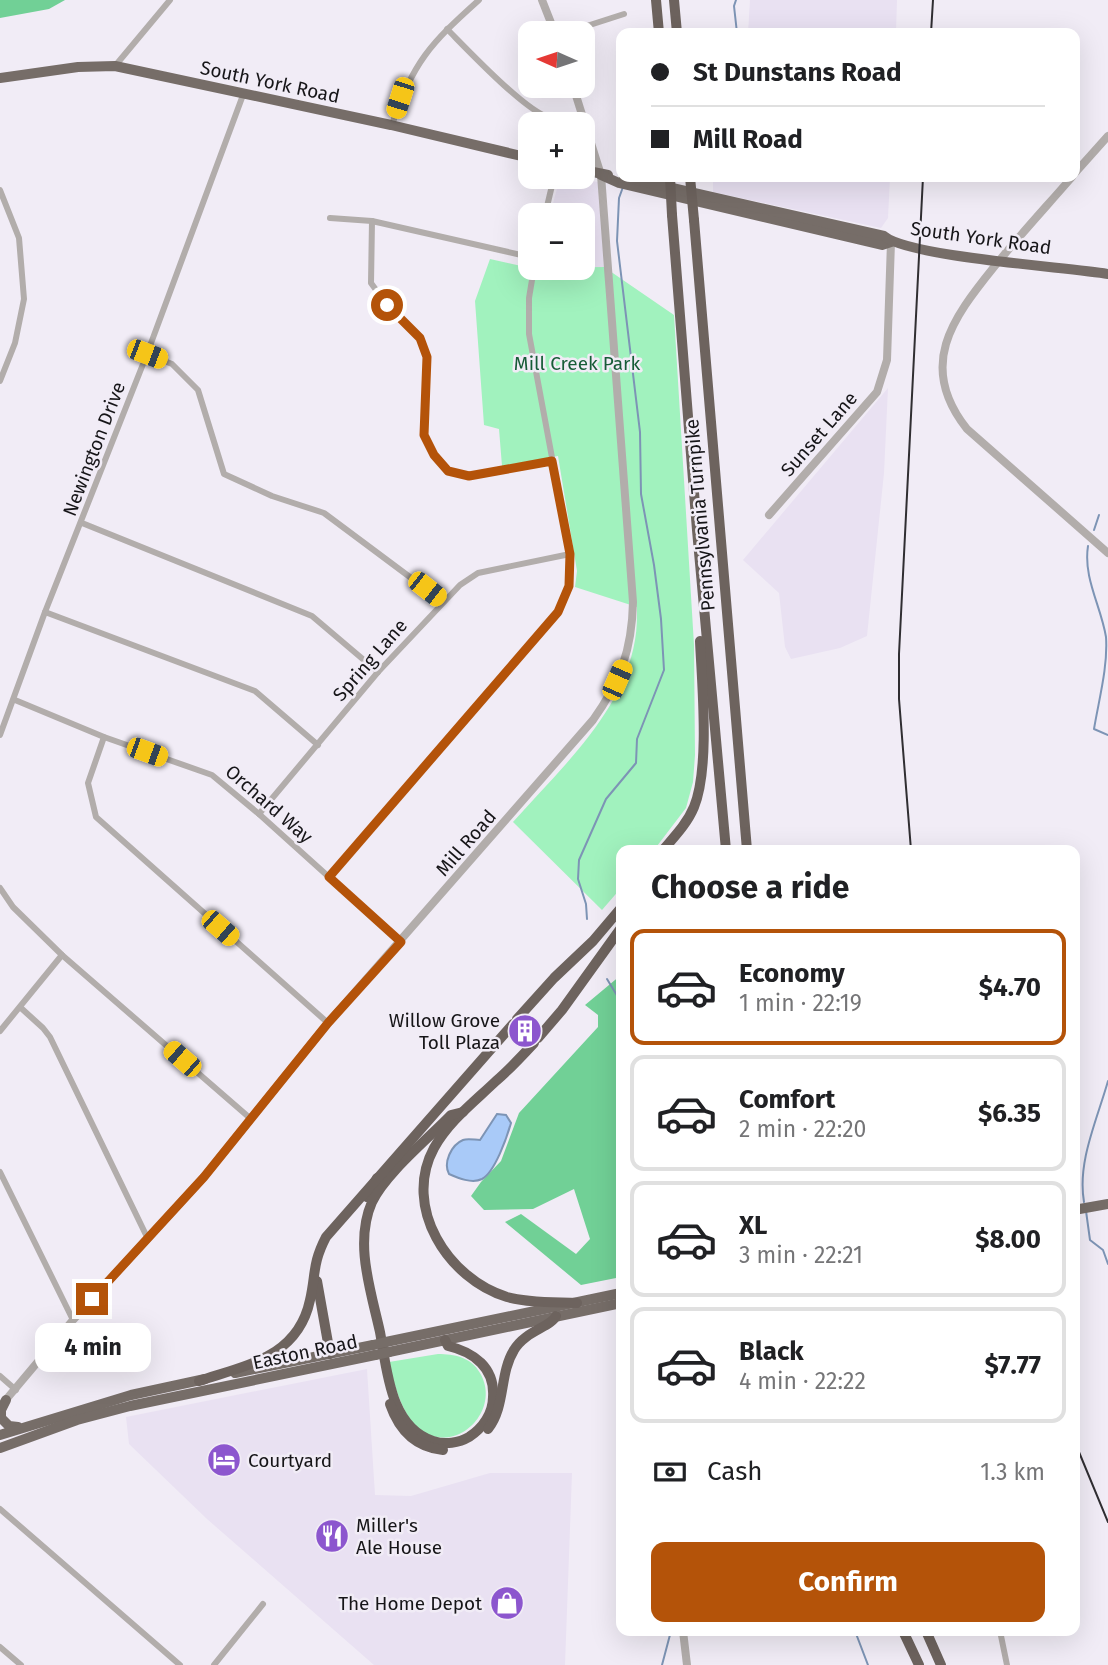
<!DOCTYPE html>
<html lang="en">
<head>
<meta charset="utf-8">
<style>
	:root { --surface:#fff; --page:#f2f2f2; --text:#202124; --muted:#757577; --line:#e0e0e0; --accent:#b45309 }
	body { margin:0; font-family:"Fira Sans",sans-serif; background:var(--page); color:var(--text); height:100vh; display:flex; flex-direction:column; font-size:26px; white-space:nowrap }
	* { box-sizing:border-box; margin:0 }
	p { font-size:23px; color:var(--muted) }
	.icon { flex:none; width:38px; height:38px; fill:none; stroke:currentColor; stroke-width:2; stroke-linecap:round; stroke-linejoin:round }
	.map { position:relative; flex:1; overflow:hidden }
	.side { position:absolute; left:616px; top:845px; width:464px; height:791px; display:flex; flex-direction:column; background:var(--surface); border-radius:14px; box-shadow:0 7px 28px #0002 }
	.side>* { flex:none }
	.top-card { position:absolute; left:616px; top:28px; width:464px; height:154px; border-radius:14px; box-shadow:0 7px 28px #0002; display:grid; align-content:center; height:154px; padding:0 35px; background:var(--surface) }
	.needle { width:46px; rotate:273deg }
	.tools { position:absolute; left:518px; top:21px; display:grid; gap:14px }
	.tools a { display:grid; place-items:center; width:77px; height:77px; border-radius:14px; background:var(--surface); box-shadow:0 7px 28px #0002; font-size:35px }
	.end { position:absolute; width:32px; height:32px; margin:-16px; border:9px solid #b45309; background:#fff; box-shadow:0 0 0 4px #fff }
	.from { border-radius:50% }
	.bubble { position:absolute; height:49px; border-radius:14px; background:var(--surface); box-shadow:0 7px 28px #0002; font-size:23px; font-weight:700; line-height:49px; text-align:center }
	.car { position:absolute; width:21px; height:42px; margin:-21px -10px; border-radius:9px; box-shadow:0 0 5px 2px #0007; background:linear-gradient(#f5c518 24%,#345 0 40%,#f5c518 0 76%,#345 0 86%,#f5c518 0) }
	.top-card b { display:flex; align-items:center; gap:24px; height:66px; font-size:26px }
	.top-card b+b { border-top:2px solid var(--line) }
	.top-card i { width:18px; height:18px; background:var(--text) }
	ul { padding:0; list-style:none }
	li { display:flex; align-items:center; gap:21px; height:116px; margin:0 14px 10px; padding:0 21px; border:4px solid var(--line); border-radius:14px }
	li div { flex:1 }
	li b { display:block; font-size:26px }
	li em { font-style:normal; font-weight:700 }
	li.active { border-color:var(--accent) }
	li>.icon { width:63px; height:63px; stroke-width:1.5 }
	h2 { padding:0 35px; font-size:32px; line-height:84px }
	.pay { display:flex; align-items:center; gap:18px; height:77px; padding:0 35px; font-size:26px }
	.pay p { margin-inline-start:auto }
	.button { display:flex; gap:14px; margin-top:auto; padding:14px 35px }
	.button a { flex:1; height:80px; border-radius:14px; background:var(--accent); color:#fff; font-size:28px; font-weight:700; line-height:80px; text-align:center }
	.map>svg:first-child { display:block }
	.built { fill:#e9e1f2 }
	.green { fill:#a1f2be }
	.forest { fill:#71d096 }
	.water { fill:#a9caf8; stroke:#7d94b5; stroke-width:2 }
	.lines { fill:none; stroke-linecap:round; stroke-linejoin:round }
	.stream { stroke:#7d94b5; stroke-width:2 }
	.minor { stroke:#b2adab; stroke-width:6 }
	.tertiary { stroke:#b2adab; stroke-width:8 }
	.trunk { stroke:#766d68; stroke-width:10 }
	.motorway { stroke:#6d635e; stroke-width:10 }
	.rail { stroke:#302e32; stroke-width:2 }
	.trunk-bridge { stroke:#766d68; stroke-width:10 }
	.motorway-bridge { stroke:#6d635e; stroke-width:10 }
	.route { stroke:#b45309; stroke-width:9 }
	.labels { text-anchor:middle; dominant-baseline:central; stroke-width:5; stroke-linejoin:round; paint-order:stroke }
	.street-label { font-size:19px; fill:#161518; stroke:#f1ecf6 }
	.park-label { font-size:19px; fill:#165c37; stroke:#f1ecf6 }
	.poi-label { font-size:19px; fill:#161518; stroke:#f1ecf6; text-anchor:end }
</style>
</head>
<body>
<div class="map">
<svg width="1108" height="1665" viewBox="0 0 1108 1665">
	<rect width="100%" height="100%" fill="#f1ecf6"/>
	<g class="built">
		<polygon points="750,0 897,0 896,33 748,33"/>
		<polygon points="560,177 598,182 604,267 583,268 583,215 550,215"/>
		<polygon points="713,177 890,177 888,218 881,228 713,192"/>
		<polygon points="888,388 884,473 867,636 840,648 791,659 785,647 779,593 743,560"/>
		<polygon points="367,1369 375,1495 411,1496 490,1473 572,1473 565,1665 374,1665 207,1519 129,1444 126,1417"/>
	</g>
	<g class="green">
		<path d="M490,259L530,268L604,267L674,315L694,645L695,755L693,782L686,808L654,850H621V888L602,910L513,822C560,769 623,713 635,640C637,629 637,618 637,607L575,587L577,571L558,456L502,466L499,429L484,425L475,301Z"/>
		<path d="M438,1354C454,1354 471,1357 480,1373C502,1410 457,1456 420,1430C403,1417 393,1382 389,1362Z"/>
	</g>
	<g class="forest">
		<polygon points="0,0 65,0 49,9 0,18"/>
		<polygon points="621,975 621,1277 581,1285 505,1222 521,1214 576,1254 590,1239 574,1189 533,1209 484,1210 471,1196 481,1182 501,1161 519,1113 598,1027 598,1015 585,1005"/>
	</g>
	<path class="water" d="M497,1114L506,1115L511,1123C507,1137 495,1172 482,1179C472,1184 458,1178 449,1174C443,1163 451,1145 463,1140C468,1138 475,1140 480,1140Z"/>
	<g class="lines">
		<g class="stream">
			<polyline points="736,0 734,6 737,33"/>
			<polyline points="1094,530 1099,515"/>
			<path d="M1088,546C1083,578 1101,606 1106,637C1108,667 1099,699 1094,729L1108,735"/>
			<polyline points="587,919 586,904 578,879 579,860 606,799 636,763 637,739 664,670 661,619 654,565 641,494 640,432 617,241 619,198 623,187"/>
			<polyline points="607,979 621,1002"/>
			<path d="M1084,1202C1077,1162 1097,1120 1108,1081"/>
			<polyline points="1086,1211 1090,1240 1103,1250 1108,1264"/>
			<polyline points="855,1631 868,1665"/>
			<polyline points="662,1665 671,1631"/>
		</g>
		<g class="minor">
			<path d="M447,29C467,49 525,111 550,118C560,120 573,117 583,116"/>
			<polyline points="565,33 624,14"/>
			<polyline points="115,66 170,0"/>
			<path d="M392,125C412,63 431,43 479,0"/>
			<polyline points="0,190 19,238 24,299 15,343 0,381"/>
			<polyline points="545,215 554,177"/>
			<polyline points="330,218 372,221 530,257"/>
			<polyline points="372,221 371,283 387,305 420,338 427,357 424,435 434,455 448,471 469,476 552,461"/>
			<polyline points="147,354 172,364 198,390 224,474 272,496 324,513 442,601"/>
			<polyline points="82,523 312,616 378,672"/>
			<polyline points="45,612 255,691 318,745"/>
			<polyline points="15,700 104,737 212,775 259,814 401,942"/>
			<polyline points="0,735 45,612 147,354 243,95"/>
			<polyline points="104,737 88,783 96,817 328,1023"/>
			<polyline points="259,814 378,672 460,585 478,573 570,554"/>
			<polyline points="329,877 558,613 569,586 570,554 529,334 529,298 534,268"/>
			<polyline points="0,888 13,907 62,955 251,1119"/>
			<polyline points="21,1008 43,1028 50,1037 147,1237"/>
			<polyline points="0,1031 62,955"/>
			<polyline points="0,1172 73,1320"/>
			<polyline points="0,1376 16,1390"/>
			<polyline points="0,1509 180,1665"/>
			<polyline points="1000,1631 1007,1665"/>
			<polyline points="0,1647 21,1665"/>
			<polyline points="214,1665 263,1604"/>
		</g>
		<g class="tertiary">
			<polyline points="542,0 555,33"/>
			<polyline points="1074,174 1108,136"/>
			<path d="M1072,177C1046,207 1019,236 994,267C952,319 917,366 967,429L1108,553"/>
			<polyline points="769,515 877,392 887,360 891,242"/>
			<path d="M4,1402L73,1320L204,1177L328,1023L593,720C620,682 632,650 633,602L601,175L573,86"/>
			<polyline points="683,1631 687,1665"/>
		</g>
		<g class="trunk">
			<polyline points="0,78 78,67 115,66 391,125 530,158"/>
			<polyline points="583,170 608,175"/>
			<polyline points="601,175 619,183 882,245 891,242"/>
			<path d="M624,177L884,236C909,257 1066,267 1108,274"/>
			<polyline points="1074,1210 1108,1204"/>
			<polyline points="386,1342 621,1293"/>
			<polyline points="389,1352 621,1303"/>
			<polyline points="235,1373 373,1345"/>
			<polyline points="6,1400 1,1410 1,1418 9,1426 18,1427"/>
			<polyline points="0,1435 131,1395 205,1379"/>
			<polyline points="0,1448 77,1420 130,1406 375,1355"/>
		</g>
		<g class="motorway">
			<polyline points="656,0 659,33"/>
			<polyline points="674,0 677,33"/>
			<polyline points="672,215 697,530 726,850"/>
			<polyline points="694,220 747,850"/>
			<path d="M663,850C674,837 687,824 694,807C710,768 702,685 700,641"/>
			<polyline points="517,1019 554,978 593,941 621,908"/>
			<polyline points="538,1038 562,1010 621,928"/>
			<path d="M534,1043C522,1056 510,1069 496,1081C474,1102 449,1121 434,1148C402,1207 448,1279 507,1297C529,1303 554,1302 577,1303"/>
			<polyline points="367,1197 377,1178"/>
			<polyline points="317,1281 330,1354"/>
			<path d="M445,1340L448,1346C474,1352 495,1368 493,1397C493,1413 483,1428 469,1437C459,1443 445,1445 433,1441C390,1427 387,1370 380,1332C371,1291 354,1243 372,1202C386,1173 428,1139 451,1115L463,1112"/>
			<path d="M199,1381C247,1365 298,1357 310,1300C316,1274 312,1264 326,1237L513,1024"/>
			<path d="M390,1404C399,1430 415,1447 443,1450"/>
			<path d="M488,1429C506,1406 499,1374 514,1350C525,1331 551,1327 556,1316"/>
			<polyline points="903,1631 919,1665"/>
			<polyline points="926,1631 941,1665"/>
		</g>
		<g class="rail">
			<polyline points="931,33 933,0"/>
			<polyline points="911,850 899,699 899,654 923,177"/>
			<polyline points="1074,1440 1108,1522"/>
		</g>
		<g class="trunk-bridge">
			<polyline points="373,1345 386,1342"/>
			<polyline points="375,1355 389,1352"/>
		</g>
		<g class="motorway-bridge">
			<polyline points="670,177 672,215"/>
			<polyline points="690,177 694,220"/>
		</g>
	</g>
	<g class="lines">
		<polyline class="route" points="92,1299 204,1177 328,1023 401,942 329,877 558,612 569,586 570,554 552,461 469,476 448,471 434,455 424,435 427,357 420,338 387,305"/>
	</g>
	<defs>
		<g id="building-disc" transform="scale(1.75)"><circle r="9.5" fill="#8c56ce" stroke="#f1ecf6"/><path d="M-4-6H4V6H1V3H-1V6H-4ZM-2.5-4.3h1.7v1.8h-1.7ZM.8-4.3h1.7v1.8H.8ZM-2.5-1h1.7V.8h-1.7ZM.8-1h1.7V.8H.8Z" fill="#fff"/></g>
		<g id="hotel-disc" transform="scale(1.75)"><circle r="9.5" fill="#8c56ce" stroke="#f1ecf6"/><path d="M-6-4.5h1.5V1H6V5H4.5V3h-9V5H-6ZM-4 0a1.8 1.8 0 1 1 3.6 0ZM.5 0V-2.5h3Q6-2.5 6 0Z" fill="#fff"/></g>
		<g id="restaurant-disc" transform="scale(1.75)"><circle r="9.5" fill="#8c56ce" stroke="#f1ecf6"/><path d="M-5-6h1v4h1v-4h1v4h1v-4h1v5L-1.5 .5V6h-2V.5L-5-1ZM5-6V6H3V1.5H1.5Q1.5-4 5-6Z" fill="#fff"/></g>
		<g id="shop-disc" transform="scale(1.75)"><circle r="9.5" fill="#8c56ce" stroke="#f1ecf6"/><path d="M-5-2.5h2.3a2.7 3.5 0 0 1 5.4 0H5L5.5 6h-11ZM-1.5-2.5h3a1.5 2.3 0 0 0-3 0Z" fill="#fff"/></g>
	</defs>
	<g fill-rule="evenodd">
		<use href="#building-disc" x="525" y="1031"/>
		<use href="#hotel-disc" x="224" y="1460"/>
		<use href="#restaurant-disc" x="332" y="1536"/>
		<use href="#shop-disc" x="507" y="1603"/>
	</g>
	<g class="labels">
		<g class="street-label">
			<text transform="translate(270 82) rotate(12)">South York Road</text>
			<text transform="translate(981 238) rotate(8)">South York Road</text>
			<text transform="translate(819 434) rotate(-49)">Sunset Lane</text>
			<text transform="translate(94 449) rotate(-69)">Newington Drive</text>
			<text transform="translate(700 515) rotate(-95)">Pennsylvania Turnpike</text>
			<text transform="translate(370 660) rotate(-49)">Spring Lane</text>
			<text transform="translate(269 804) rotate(41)">Orchard Way</text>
			<text transform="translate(466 843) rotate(-49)">Mill Road</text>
			<text transform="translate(305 1352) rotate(-12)">Easton Road</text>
		</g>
		<g class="park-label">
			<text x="577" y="363">Mill Creek Park</text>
		</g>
		<g class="poi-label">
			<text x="500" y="1020">Willow Grove<tspan x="500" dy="22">Toll Plaza</tspan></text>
			<text x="248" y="1460" text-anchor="start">Courtyard</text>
			<text x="356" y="1525" text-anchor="start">Miller's<tspan x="356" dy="22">Ale House</tspan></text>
			<text x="482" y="1603">The Home Depot</text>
		</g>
	</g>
</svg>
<div class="tools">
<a><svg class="needle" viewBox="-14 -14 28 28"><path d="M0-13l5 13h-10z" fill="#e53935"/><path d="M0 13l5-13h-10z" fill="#757577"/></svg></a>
<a>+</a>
<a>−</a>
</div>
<i class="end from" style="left:387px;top:305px"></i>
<i class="end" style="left:92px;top:1299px"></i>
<div class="bubble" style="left:35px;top:1323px;width:116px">4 min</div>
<i class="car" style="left:400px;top:98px;rotate:198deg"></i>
<i class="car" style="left:147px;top:354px;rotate:111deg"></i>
<i class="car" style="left:427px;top:589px;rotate:128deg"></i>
<i class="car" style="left:617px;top:680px;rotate:24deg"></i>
<i class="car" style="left:147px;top:752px;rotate:110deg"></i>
<i class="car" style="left:220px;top:928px;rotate:131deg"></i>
<i class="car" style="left:182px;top:1059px;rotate:311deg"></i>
<div class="top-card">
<b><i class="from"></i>St Dunstans Road</b>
<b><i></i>Mill Road</b>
</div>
<section class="side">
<h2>Choose a ride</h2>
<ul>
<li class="active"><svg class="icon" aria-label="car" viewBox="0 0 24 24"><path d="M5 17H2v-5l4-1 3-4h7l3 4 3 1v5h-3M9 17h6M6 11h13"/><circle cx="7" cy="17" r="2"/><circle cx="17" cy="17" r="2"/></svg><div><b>Economy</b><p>1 min · 22:19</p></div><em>$4.70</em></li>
<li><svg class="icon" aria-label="car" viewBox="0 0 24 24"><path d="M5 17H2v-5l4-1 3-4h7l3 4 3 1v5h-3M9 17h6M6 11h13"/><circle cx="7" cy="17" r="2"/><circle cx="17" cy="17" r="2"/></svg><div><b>Comfort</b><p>2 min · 22:20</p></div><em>$6.35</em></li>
<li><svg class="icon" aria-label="car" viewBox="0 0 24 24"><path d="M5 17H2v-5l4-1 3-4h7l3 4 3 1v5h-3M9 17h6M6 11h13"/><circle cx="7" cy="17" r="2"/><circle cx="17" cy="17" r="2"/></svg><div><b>XL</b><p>3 min · 22:21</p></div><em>$8.00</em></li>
<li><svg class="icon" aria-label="car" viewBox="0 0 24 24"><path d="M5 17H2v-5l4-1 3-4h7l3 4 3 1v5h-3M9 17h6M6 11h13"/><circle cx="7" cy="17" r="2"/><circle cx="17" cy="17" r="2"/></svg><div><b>Black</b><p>4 min · 22:22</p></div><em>$7.77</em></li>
</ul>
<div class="pay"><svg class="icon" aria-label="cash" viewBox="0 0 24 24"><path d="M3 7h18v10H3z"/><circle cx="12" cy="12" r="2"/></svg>Cash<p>1.3 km</p></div>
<div class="button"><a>Confirm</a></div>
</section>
</div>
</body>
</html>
